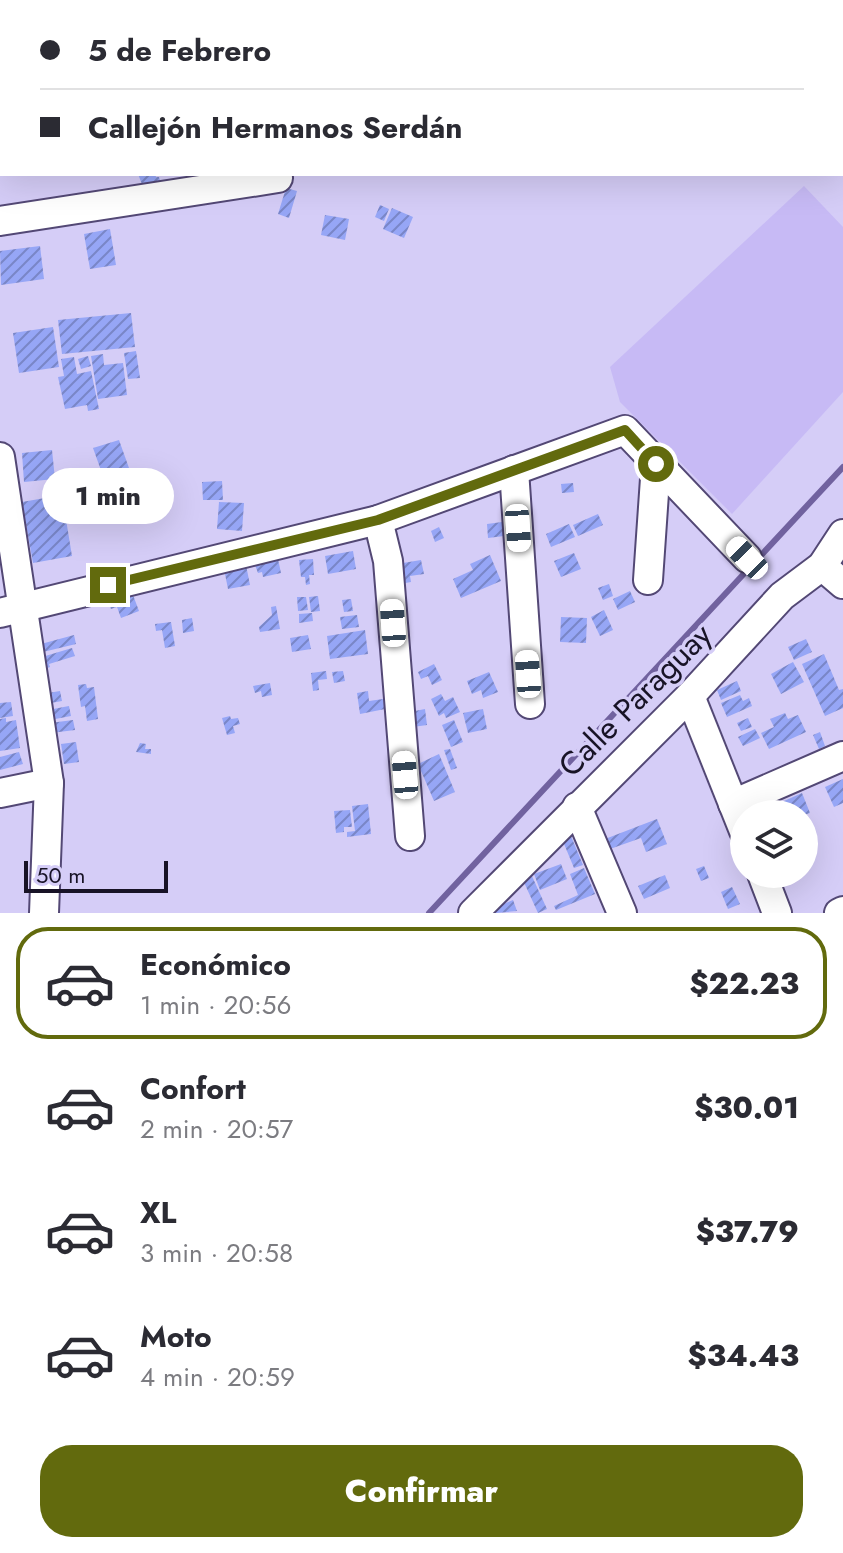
<!DOCTYPE html>
<html lang="es">
<head>
<meta charset="utf-8">
<style>
	:root { --surface:#fff; --page:#f7f7f7; --text:#2b2b33; --muted:#7c7c81; --line:#e1e1e2; --accent:#626a0d }
	body { margin:0; font-family:Jost,sans-serif; background:var(--page); color:var(--text); height:100vh; display:flex; flex-direction:column; font-size:30px; white-space:nowrap }
	* { box-sizing:border-box; margin:0 }
	p { font-size:26px; color:var(--muted) }
	.icon { flex:none; width:44px; height:44px; fill:none; stroke:currentColor; stroke-width:2; stroke-linecap:round; stroke-linejoin:round }
	.map { position:relative; height:913px; overflow:hidden }
	.panel { display:flex; flex-direction:column; background:var(--surface); flex:1 }
	.panel>* { flex:none }
	.hud { position:absolute; left:0px; top:0px; width:844px; height:176px; box-shadow:0 8px 32px #0002; display:grid; align-content:center; height:176px; padding:0 40px; background:var(--surface) }
	.fabs { position:absolute; left:730px; top:800px; display:grid; gap:16px }
	.fabs a { display:grid; place-items:center; width:88px; height:88px; border-radius:50%; background:var(--surface); box-shadow:0 8px 32px #0002; font-size:40px }
	.scale { position:absolute; left:24px; bottom:20px; width:144px; box-sizing:border-box; padding-left:8px; border:4px solid #181326; border-top:0; font-size:22px; line-height:28px; white-space:nowrap; color:#181326; -webkit-text-stroke:6px #d5cdf7; paint-order:stroke }
	.end { position:absolute; width:36px; height:36px; margin:-18px; border:10px solid #626a0d; background:#fff; box-shadow:0 0 0 4px #fff }
	.from { border-radius:50% }
	.bubble { position:absolute; height:56px; border-radius:28px; background:var(--surface); box-shadow:0 8px 32px #0002; font-size:26px; font-weight:800; line-height:56px; text-align:center }
	.car { position:absolute; width:24px; height:48px; margin:-24px -12px; border-radius:10px; box-shadow:0 0 6px 2px #0007; background:linear-gradient(#fff 24%,#345 0 40%,#fff 0 76%,#345 0 86%,#fff 0) }
	.hud b { display:flex; align-items:center; gap:28px; height:76px; font-size:30px }
	.hud b+b { border-top:2px solid var(--line) }
	.hud i { width:20px; height:20px; background:var(--text) }
	ul { padding:14px 0 0; list-style:none }
	li { display:flex; align-items:center; gap:24px; height:112px; margin:0 16px 12px; padding:0 24px; border:4px solid transparent; border-radius:32px }
	li div { flex:1 }
	li b { display:block; font-size:30px }
	li em { font-style:normal; font-weight:800 }
	li.active { border-color:var(--accent) }
	li>.icon { width:72px; height:72px; stroke-width:1.5 }
	.cta { display:flex; gap:16px; margin-top:auto; padding:16px 40px }
	.cta a { flex:1; height:92px; border-radius:32px; background:var(--accent); color:#fff; font-size:32px; font-weight:800; line-height:92px; text-align:center }
	.map>svg:first-child { display:block }
	.grass { fill:#c7baf5 }
	.lines { fill:none; stroke-linecap:round; stroke-linejoin:round }
	.stream { stroke:#71629f; stroke-width:6 }
	.building { fill:url(#building-hatch) }
	.minor-casing { stroke:#534875; stroke-width:32 }
	.minor { stroke:#fff; stroke-width:28 }
	.route { stroke:#626a0d; stroke-width:10 }
	.labels { text-anchor:middle; dominant-baseline:central; stroke-width:7; stroke-linejoin:round; paint-order:stroke }
	.street-label { font-size:32px; fill:#181326; stroke:#d5cdf7 }
</style>
</head>
<body>
<div class="map">
<svg width="843" height="913" viewBox="0 0 843 913">
	<defs>
		<pattern id="building-hatch" width="6" height="6" patternUnits="userSpaceOnUse" patternTransform="scale(2)"><rect width="6" height="6" fill="#96a6f6"/><path d="M-1 1l2-2M0 6l6-6M5 7l2-2" fill="none" stroke="#7986c7"/></pattern>
	</defs>
	<rect width="100%" height="100%" fill="#d5cdf7"/>
	<polygon class="grass" points="804,186 843,227 843,392 732,514 620,402 610,367"/>
	<g class="lines">
		<polyline class="stream" points="429,913 843,467"/>
	</g>
	<g class="building">
		<polygon points="138,174 155,174 156,177 159,177 162,187 145,192"/>
		<polygon points="286,188 297,191 289,218 278,214"/>
		<polygon points="380,205 389,209 384,221 375,217"/>
		<polygon points="392,208 413,217 404,238 383,229"/>
		<polygon points="325,215 349,219 345,240 321,235"/>
		<polygon points="110,229 116,265 90,269 84,234"/>
		<polygon points="40,246 44,279 1,285 0,251"/>
		<polygon points="131,313 135,347 62,354 58,320"/>
		<polygon points="53,327 59,367 19,373 13,333"/>
		<polygon points="136,351 140,378 128,379 124,353"/>
		<polygon points="103,354 104,365 123,363 127,395 98,399 91,356"/>
		<polygon points="88,356 91,366 81,369 78,359"/>
		<polygon points="74,357 77,374 91,371 99,409 88,411 87,405 65,409 58,377 64,376 61,359"/>
		<polygon points="119,440 129,468 103,476 93,448"/>
		<polygon points="52,450 55,479 24,482 22,453"/>
		<polygon points="222,481 223,500 203,500 202,482"/>
		<polygon points="573,483 574,492 562,493 561,484"/>
		<polygon points="62,495 72,556 33,563 22,502"/>
		<polygon points="219,502 244,503 242,531 217,529"/>
		<polygon points="598,514 603,525 578,536 573,525"/>
		<polygon points="502,522 504,536 488,538 487,524"/>
		<polygon points="569,524 575,537 551,547 546,534"/>
		<polygon points="439,527 444,538 435,542 431,531"/>
		<polygon points="353,551 356,569 328,574 325,556"/>
		<polygon points="574,553 581,569 561,577 554,561"/>
		<polygon points="490,555 501,581 461,598 453,579 473,570 470,564"/>
		<polygon points="278,559 281,573 263,577 262,572 258,573 255,565"/>
		<polygon points="313,559 314,575 309,575 310,584 306,585 305,577 301,577 299,560"/>
		<polygon points="421,560 424,574 410,576 411,582 400,584 397,564"/>
		<polygon points="246,565 250,585 228,589 224,569"/>
		<polygon points="609,584 613,596 603,600 598,588"/>
		<polygon points="130,587 139,611 121,618 117,607 111,609 106,597"/>
		<polygon points="630,591 635,602 618,610 613,599"/>
		<polygon points="318,596 320,611 311,612 309,597"/>
		<polygon points="297,597 306,597 308,610 298,611"/>
		<polygon points="351,599 353,611 344,612 342,600"/>
		<polygon points="276,606 280,629 260,632 259,627 272,615 271,607"/>
		<polygon points="604,610 613,630 600,636 591,617"/>
		<polygon points="312,613 313,621 299,623 299,614"/>
		<polygon points="357,615 359,627 342,629 340,617"/>
		<polygon points="561,617 587,618 586,643 560,642"/>
		<polygon points="192,618 194,631 183,633 182,620"/>
		<polygon points="171,622 175,646 165,648 162,630 156,631 155,624"/>
		<polygon points="365,630 368,654 330,659 327,636"/>
		<polygon points="74,635 76,644 43,652 41,644"/>
		<polygon points="308,635 311,649 292,652 290,638"/>
		<polygon points="806,639 812,652 794,660 788,647"/>
		<polygon points="72,648 75,656 49,664 50,667 45,669 42,657"/>
		<polygon points="824,654 839,690 843,689 843,708 825,716 802,664"/>
		<polygon points="793,662 804,682 781,694 771,674"/>
		<polygon points="434,664 442,680 432,685 428,676 421,679 418,672"/>
		<polygon points="326,671 327,679 318,680 319,690 313,691 311,673"/>
		<polygon points="343,671 345,681 334,683 332,672"/>
		<polygon points="489,672 498,692 483,698 481,690 472,694 467,681"/>
		<polygon points="737,681 741,691 721,700 717,690"/>
		<polygon points="270,683 272,695 262,697 261,691 255,693 253,686"/>
		<polygon points="86,684 87,688 94,687 98,719 87,721 85,706 81,707 78,685"/>
		<polygon points="60,691 62,701 51,703 48,693"/>
		<polygon points="368,691 369,701 383,699 385,709 360,714 357,693"/>
		<polygon points="441,694 445,701 453,697 460,712 446,718 444,713 439,716 431,699"/>
		<polygon points="740,695 743,701 749,698 752,706 727,717 721,703"/>
		<polygon points="11,702 13,716 0,718 0,703"/>
		<polygon points="69,706 71,716 50,720 48,710"/>
		<polygon points="425,709 427,725 413,727 412,718 415,718 415,711"/>
		<polygon points="483,709 487,729 468,733 463,713"/>
		<polygon points="785,713 788,719 798,715 806,732 769,749 761,733 774,727 770,719"/>
		<polygon points="230,716 231,719 238,718 240,724 233,726 235,733 227,735 222,718"/>
		<polygon points="6,718 6,722 16,720 20,748 0,751 0,719"/>
		<polygon points="748,718 752,727 741,731 737,723"/>
		<polygon points="73,720 75,730 51,733 50,723"/>
		<polygon points="454,720 463,742 451,747 442,725"/>
		<polygon points="755,729 760,738 743,746 738,737"/>
		<polygon points="820,732 825,746 819,749 813,735"/>
		<polygon points="76,742 79,762 64,764 61,744"/>
		<polygon points="140,743 146,744 145,749 151,749 151,754 136,752"/>
		<polygon points="450,749 457,768 451,770 444,750"/>
		<polygon points="19,752 23,764 0,770 0,757"/>
		<polygon points="439,754 455,792 434,801 418,764"/>
		<polygon points="843,779 843,803 834,807 825,787"/>
		<polygon points="802,793 810,813 804,815 765,814 764,810"/>
		<polygon points="368,804 371,834 347,837 347,832 355,831 352,806"/>
		<polygon points="350,810 352,827 344,827 344,832 336,833 334,811"/>
		<polygon points="657,819 667,844 646,852 641,838 610,849 605,839"/>
		<polygon points="571,836 583,865 574,868 562,839"/>
		<polygon points="561,864 567,879 540,890 534,874"/>
		<polygon points="704,866 709,878 701,881 696,869"/>
		<polygon points="584,868 595,894 556,910 554,906 578,895 570,874"/>
		<polygon points="531,874 547,909 538,913 522,878"/>
		<polygon points="665,875 670,888 644,899 638,886"/>
		<polygon points="732,887 740,904 728,909 721,892"/>
		<polygon points="513,900 517,911 496,913 494,908"/>
	</g>
	<g class="lines">
		<g class="minor-casing">
			<g id="minor">
				<polyline points="0,221 278,178"/>
				<polyline points="0,457 49,783 44,913"/>
				<polyline points="514,470 530,704"/>
				<polyline points="378,520 388,561 410,836"/>
				<polyline points="822,566 843,584"/>
				<polyline points="648,580 656,464"/>
				<polyline points="0,613 378,520 625,430 747,558"/>
				<polyline points="690,696 744,831"/>
				<polyline points="0,793 49,783"/>
				<polyline points="733,804 843,756"/>
				<polyline points="577,807 622,913"/>
				<polyline points="762,874 777,913"/>
				<polyline points="473,913 690,696 782,596 822,566 843,534"/>
				<polyline points="839,913 843,911"/>
			</g>
		</g>
		<use href="#minor" class="minor"/>
	</g>
	<g class="lines">
		<polyline class="route" points="108,585 378,520 625,430 656,464"/>
	</g>
	<g class="labels">
		<g class="street-label">
			<text transform="translate(635 700) rotate(-45)">Calle Paraguay</text>
		</g>
	</g>
</svg>
<div class="fabs">
<a><svg class="icon" aria-label="layers" viewBox="0 0 24 24"><path d="M12 4l9 5-9 5-9-5zM3 14l9 5 9-5"/></svg></a>
</div>
<div class="scale">50 m</div>
<i class="end from" style="left:656px;top:464px"></i>
<i class="end" style="left:108px;top:585px"></i>
<div class="bubble" style="left:42px;top:468px;width:132px">1 min</div>
<i class="car" style="left:518px;top:528px;rotate:176deg"></i>
<i class="car" style="left:747px;top:558px;rotate:316deg"></i>
<i class="car" style="left:393px;top:623px;rotate:356deg"></i>
<i class="car" style="left:528px;top:674px;rotate:356deg"></i>
<i class="car" style="left:405px;top:775px;rotate:355deg"></i>
<div class="hud">
<b><i class="from"></i>5 de Febrero</b>
<b><i></i>Callejón Hermanos Serdán</b>
</div>
</div>
<section class="panel">
<ul>
<li class="active"><svg class="icon" aria-label="car" viewBox="0 0 24 24"><path d="M5 17H2v-5l4-1 3-4h7l3 4 3 1v5h-3M9 17h6M6 11h13"/><circle cx="7" cy="17" r="2"/><circle cx="17" cy="17" r="2"/></svg><div><b>Económico</b><p>1 min · 20:56</p></div><em>$22.23</em></li>
<li><svg class="icon" aria-label="car" viewBox="0 0 24 24"><path d="M5 17H2v-5l4-1 3-4h7l3 4 3 1v5h-3M9 17h6M6 11h13"/><circle cx="7" cy="17" r="2"/><circle cx="17" cy="17" r="2"/></svg><div><b>Confort</b><p>2 min · 20:57</p></div><em>$30.01</em></li>
<li><svg class="icon" aria-label="car" viewBox="0 0 24 24"><path d="M5 17H2v-5l4-1 3-4h7l3 4 3 1v5h-3M9 17h6M6 11h13"/><circle cx="7" cy="17" r="2"/><circle cx="17" cy="17" r="2"/></svg><div><b>XL</b><p>3 min · 20:58</p></div><em>$37.79</em></li>
<li><svg class="icon" aria-label="car" viewBox="0 0 24 24"><path d="M5 17H2v-5l4-1 3-4h7l3 4 3 1v5h-3M9 17h6M6 11h13"/><circle cx="7" cy="17" r="2"/><circle cx="17" cy="17" r="2"/></svg><div><b>Moto</b><p>4 min · 20:59</p></div><em>$34.43</em></li>
</ul>
<div class="cta"><a>Confirmar</a></div>
</section>
</body>
</html>
